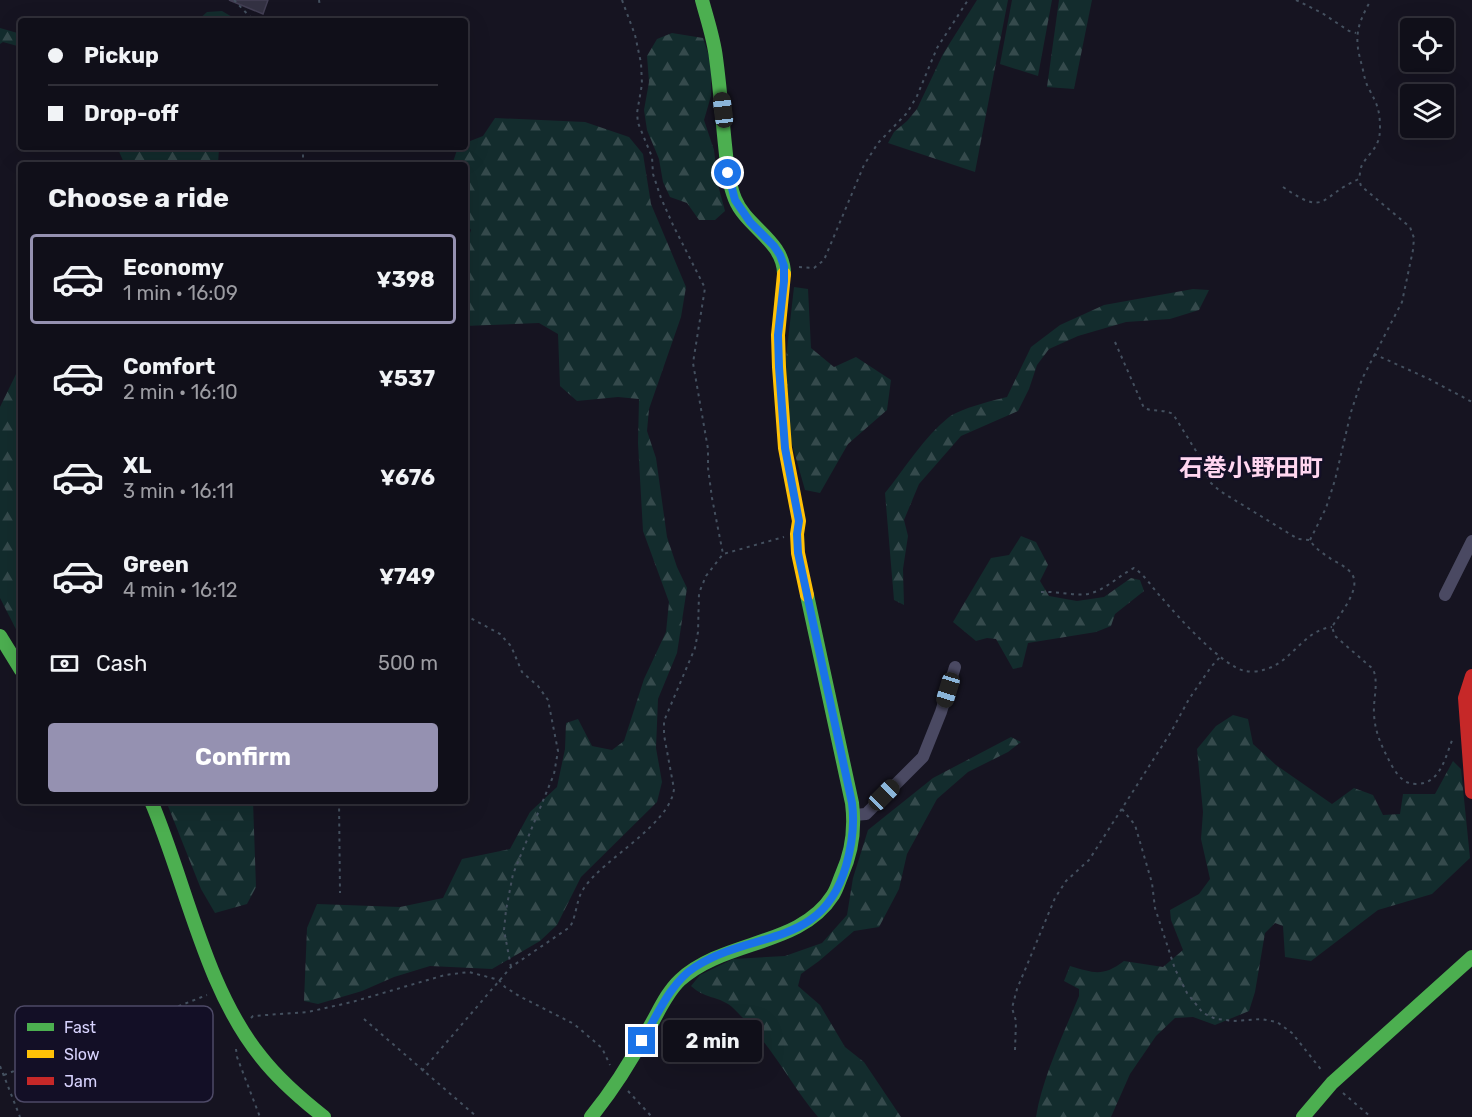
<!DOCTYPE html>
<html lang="en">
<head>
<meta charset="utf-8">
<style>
	:root { --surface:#100f19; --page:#191822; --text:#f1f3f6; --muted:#9c9ca2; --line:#302f38; --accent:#9591b1 }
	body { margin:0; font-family:Rubik,"Noto Sans JP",sans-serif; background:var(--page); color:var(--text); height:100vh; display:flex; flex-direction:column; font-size:22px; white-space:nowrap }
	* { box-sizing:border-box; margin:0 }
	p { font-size:20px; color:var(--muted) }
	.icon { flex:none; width:33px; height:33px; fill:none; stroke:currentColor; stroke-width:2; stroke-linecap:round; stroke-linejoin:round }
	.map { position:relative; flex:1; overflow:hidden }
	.side { position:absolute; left:18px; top:162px; width:450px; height:642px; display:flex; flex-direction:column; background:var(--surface); border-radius:6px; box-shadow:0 6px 24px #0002,0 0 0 2px var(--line) }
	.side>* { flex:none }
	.top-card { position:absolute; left:18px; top:18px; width:450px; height:132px; border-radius:6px; box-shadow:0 6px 24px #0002,0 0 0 2px var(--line); display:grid; align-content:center; height:132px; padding:0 30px; background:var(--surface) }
	.tools { position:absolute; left:1400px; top:18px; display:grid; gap:12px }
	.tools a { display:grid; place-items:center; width:54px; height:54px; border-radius:6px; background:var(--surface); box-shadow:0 6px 24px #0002,0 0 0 2px var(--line); font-size:30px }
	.end { position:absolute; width:27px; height:27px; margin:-14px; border:8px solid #1a73e8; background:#fff; box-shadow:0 0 0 3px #fff }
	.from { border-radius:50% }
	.bubble { position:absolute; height:42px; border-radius:6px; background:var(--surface); box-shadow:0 6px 24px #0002,0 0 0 2px var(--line); font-size:20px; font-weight:700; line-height:42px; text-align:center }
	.car { position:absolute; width:18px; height:36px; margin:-18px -9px; border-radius:8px; box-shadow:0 0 4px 2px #0007; background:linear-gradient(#222 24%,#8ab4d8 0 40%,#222 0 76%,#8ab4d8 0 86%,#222 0) }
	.top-card b { display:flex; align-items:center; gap:21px; height:57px; font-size:22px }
	.top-card b+b { border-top:2px solid var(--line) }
	.top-card i { width:15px; height:15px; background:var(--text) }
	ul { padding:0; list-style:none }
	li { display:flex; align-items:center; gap:18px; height:90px; margin:0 12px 9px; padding:0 18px; border:3px solid transparent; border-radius:6px }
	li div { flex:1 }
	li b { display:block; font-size:22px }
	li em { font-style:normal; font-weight:700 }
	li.on { border-color:var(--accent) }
	li>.icon { width:54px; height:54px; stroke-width:1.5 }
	h2 { padding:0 30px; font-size:27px; line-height:72px }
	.pay { display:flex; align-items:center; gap:15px; height:66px; padding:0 30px; font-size:22px }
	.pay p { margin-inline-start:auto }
	.primary-button { display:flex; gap:12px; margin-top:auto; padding:12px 30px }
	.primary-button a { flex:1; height:69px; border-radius:6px; background:var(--accent); color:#fff; font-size:24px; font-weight:700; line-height:69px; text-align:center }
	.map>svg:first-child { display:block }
	.forest { fill:url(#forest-firs) }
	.building { fill:#343243; stroke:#433f54; stroke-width:1.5 }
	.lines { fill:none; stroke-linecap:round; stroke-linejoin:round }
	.path { stroke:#44505f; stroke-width:2; stroke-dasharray:3 4.5; stroke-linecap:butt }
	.street { stroke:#4a4962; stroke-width:12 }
	.fast { stroke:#4caf50; stroke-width:14 }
	.slow { stroke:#ffc107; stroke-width:14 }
	.jam { stroke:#c62828; stroke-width:14 }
	.route { stroke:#1a73e8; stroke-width:8 }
	.labels { text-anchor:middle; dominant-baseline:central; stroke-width:4.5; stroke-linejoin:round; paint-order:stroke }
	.quarter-label { font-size:24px; font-weight:bold; fill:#ffd6f0; stroke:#130f26 }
	.key { fill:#130f26; stroke:#4e4a67; stroke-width:1.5 }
	.key-label { font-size:16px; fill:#d9d4ff }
</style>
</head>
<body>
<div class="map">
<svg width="1472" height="1117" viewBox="0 0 1472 1117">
	<defs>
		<pattern id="forest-firs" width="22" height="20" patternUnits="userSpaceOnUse" patternTransform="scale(1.5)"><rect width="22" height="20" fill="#132c2d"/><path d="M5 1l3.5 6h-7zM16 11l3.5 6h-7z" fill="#354a4c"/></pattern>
	</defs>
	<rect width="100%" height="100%" fill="#161421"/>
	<g class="forest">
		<polygon points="977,0 1008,0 975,172 888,143 894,132 907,121 917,109 943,54"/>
		<polygon points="1012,0 1052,0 1038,76 1000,64"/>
		<polygon points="1059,0 1092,0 1074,89 1047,87"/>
		<polygon points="222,11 239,21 197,21 207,12"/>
		<polygon points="0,28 21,34 21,47 3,42 0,44"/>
		<polygon points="672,33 703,38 711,62 711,96 704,120 714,150 718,185 725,211 715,220 699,220 687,203 670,197 663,182 659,159 647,130 644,110 649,82 647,56 657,39"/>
		<polygon points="495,118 585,122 629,137 643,154 651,204 686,287 681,317 649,409 647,431 656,458 667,537 677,567 687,588 677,653 658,699 656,748 662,782 657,802 581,877 557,925 540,941 492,969 430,966 394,977 362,991 318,1004 304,1001 307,928 317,904 400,907 443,898 462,859 510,849 530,812 557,787 565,749 566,723 578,719 592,746 612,750 624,741 644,679 666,632 669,602 643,531 638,443 639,399 618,397 577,401 560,386 558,334 539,323 465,326 465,248 471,230 465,221 465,165 452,165 458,147 465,147 465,143 483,136"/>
		<polygon points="117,147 219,147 218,165 125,165"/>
		<polygon points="794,287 808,289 811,348 834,367 856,357 891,380 887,410 848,444 820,493 805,490 788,430 786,358"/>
		<path d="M1193,289L1209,290L1199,310L1170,319L1126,322L1078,336L1049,349L1037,365L1029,389L1018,411L961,436L919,484L904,520L908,536L903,569L904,605L894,600L885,493C905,468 924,437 949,417C962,408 991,401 1007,397L1031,347L1060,325L1104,305Z"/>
		<polygon points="21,367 21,639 0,598 0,407 19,368"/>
		<polygon points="1021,536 1036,542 1048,565 1040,581 1049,596 1077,601 1104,597 1131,578 1140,580 1144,591 1115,614 1111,626 1096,632 1028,643 1022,667 1013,669 996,639 987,638 976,641 953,622 991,558 1009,555"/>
		<path d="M1233,715L1248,719L1253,744L1276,765L1332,804L1354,788L1373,795L1383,815L1400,814L1403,794H1435L1453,761L1461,769L1470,858L1432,894L1378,910L1311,961L1285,957L1283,926L1275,923L1265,933L1255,992L1249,1011L1215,1025L1193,1017L1175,1018L1156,1036L1130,1074L1111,1117H1036C1042,1078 1064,1033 1079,996V989L1064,981L1070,966C1094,973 1103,977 1124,961L1163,967L1183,950L1171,920L1170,910L1199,894L1210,879L1201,839L1203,812L1197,749L1216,726Z"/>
		<path d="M1011,737L1021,742L1008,752L968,772L937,799L907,854L899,889L879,927L854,931L819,961L801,974L798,986L820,1005L845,1047L864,1062L901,1117H818C791,1085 772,1046 742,1017C738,1013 733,1007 728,1004C713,995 706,999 691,986L700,975L733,959L785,956L822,943L847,915L853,878L868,830L933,778Z"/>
		<polygon points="166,801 253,801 256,887 247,904 215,913 201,889"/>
	</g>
	<polygon class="building" points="229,0 268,0 263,14"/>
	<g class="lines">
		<g class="path">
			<polyline points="234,0 254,21"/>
			<polyline points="319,0 320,7"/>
			<polyline points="622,0 635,35 641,63 642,84 637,113 638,123 652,157 653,174 661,198 673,225 705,288 693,363 708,449 708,468 712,498 723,554"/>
			<polyline points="1296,0 1322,13 1349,31 1356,33"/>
			<polyline points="303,165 303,147"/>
			<path d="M1283,187C1328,218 1319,196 1359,179C1360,175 1360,169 1362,165C1370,151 1380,148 1380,128C1380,110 1377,104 1369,89C1365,82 1364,74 1362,66C1354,38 1356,26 1371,0"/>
			<polyline points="799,267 814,268 824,260 864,165 878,143 907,113 917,96 937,48 968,0"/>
			<path d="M1115,342L1144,408C1154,412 1163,409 1173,414L1196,451L1210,482L1220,491L1298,539L1310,540C1315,549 1323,553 1331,559C1338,563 1349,568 1353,576C1360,591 1339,615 1332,627L1335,636L1373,669C1379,683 1373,699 1374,714C1375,734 1383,749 1392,766C1398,776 1404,784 1416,784C1441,784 1445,757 1453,738"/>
			<polyline points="1374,354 1429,379 1472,402"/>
			<polyline points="1310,540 1326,508 1335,480 1351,412 1362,379 1402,302 1413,250 1414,238 1410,227 1361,186 1359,179"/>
			<path d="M1041,592C1056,591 1074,596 1088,594C1106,590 1118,576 1134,568C1145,575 1153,589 1162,598C1178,617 1222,666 1245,671C1250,672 1258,672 1263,670C1291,664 1303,630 1332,627"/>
			<polyline points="465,615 500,634 511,646 522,672 538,686 548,700 558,751 554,774 513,874 506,910 504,930 511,967"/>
			<polyline points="339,801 340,893"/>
			<polyline points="1122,809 1135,825 1152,883 1155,908 1175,969 1187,993 1203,1013 1216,1019 1235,1021 1261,1019 1277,1022 1292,1033 1323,1072"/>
			<polyline points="251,1018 253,1016 308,1012 352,1002 445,975 469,972 499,980 505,987 519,996 574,1024 602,1048 610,1065"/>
			<polyline points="364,1019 477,1117"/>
			<polyline points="236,1049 237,1057 260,1117"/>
			<polyline points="1015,1050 1016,1021 1012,1008 1017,989 1055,898 1066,881 1089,860 1171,732 1189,699 1211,667 1220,657"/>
			<polyline points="0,1066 20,1117"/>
			<path d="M422,1071L511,967L570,927C577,915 576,899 584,888C603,859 670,825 674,789L664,735V721L695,648L698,632L699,593L706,576L723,554L784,537"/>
			<polyline points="4,1075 207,995"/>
			<polyline points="628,1091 652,1117"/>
			<polyline points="1343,1093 1371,1117"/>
		</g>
		<g class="street">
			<polyline points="1445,595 1472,541"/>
			<polyline points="854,815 866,814 923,757 941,712 955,667"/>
		</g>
		<g class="fast">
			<path d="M702,0C707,19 714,39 716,58C720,87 722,116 725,145C727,163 728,182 735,199C746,227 784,241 784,274"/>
			<polyline points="0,636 21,670"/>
			<path d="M151,801C186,883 205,988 261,1057C279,1080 301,1099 324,1117"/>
			<path d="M591,1117C612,1091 630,1063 646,1033C657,1016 665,994 680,980C725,939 800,947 833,895C837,889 839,881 842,874C852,852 855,827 852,803L807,595"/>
			<polyline points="1303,1117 1332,1083 1472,957"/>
		</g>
		<polyline class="slow" points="784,274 778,335 779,367 785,448 799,521 797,534 798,553 807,595"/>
		<polyline class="jam" points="1472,676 1465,698 1472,792"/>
	</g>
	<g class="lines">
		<path class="route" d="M642,1041C657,1016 670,983 695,967C754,929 822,949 846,866C852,845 855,825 852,803L798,553L797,534L799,521L785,448L779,367L778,335L784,281V266L780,255L774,246L750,222L735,200L728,173"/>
	</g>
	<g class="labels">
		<g class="quarter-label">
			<text x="1251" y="468">石巻小野田町</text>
		</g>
	</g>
	<rect x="15" y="1006" width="198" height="96" rx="9" class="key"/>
	<rect x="27" y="1023" width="27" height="8" fill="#4caf50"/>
	<rect x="27" y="1050" width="27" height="8" fill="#ffc107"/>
	<rect x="27" y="1077" width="27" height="8" fill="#c62828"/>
	<g class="key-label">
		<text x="64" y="1033">Fast</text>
		<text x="64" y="1060">Slow</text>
		<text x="64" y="1087">Jam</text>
	</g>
</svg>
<div class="tools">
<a><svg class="icon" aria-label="locate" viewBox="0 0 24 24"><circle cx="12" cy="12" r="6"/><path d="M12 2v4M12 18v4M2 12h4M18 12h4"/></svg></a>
<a><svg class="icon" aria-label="layers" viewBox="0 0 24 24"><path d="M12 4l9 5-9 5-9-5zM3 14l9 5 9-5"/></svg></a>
</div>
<i class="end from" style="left:728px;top:173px"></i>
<i class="end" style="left:642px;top:1041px"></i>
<div class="bubble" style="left:663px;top:1020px;width:99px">2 min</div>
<i class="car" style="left:723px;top:110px;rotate:353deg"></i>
<i class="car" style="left:948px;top:690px;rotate:197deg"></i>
<i class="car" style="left:884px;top:795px;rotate:45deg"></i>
<div class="top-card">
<b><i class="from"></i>Pickup</b>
<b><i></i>Drop-off</b>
</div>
<section class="side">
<h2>Choose a ride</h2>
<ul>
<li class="on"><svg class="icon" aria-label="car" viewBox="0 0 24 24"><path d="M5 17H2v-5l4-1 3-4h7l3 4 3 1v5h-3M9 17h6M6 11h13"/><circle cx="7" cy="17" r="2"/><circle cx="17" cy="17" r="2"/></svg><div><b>Economy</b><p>1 min · 16:09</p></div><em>¥398</em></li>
<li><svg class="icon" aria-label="car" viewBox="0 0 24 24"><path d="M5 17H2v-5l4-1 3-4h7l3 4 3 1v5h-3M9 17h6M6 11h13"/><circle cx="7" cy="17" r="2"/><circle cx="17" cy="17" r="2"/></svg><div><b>Comfort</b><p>2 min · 16:10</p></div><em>¥537</em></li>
<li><svg class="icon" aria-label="car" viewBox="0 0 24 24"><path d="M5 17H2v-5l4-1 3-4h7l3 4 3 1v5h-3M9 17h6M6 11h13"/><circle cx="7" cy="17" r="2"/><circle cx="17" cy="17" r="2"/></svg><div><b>XL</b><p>3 min · 16:11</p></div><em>¥676</em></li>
<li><svg class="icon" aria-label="car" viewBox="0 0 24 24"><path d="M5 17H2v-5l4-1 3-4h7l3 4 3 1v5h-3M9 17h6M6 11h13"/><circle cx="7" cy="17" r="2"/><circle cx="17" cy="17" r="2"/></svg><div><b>Green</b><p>4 min · 16:12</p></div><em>¥749</em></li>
</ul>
<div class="pay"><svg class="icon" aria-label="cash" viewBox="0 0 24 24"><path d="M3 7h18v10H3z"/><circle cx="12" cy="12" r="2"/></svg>Cash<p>500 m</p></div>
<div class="primary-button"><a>Confirm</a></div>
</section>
</div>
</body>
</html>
